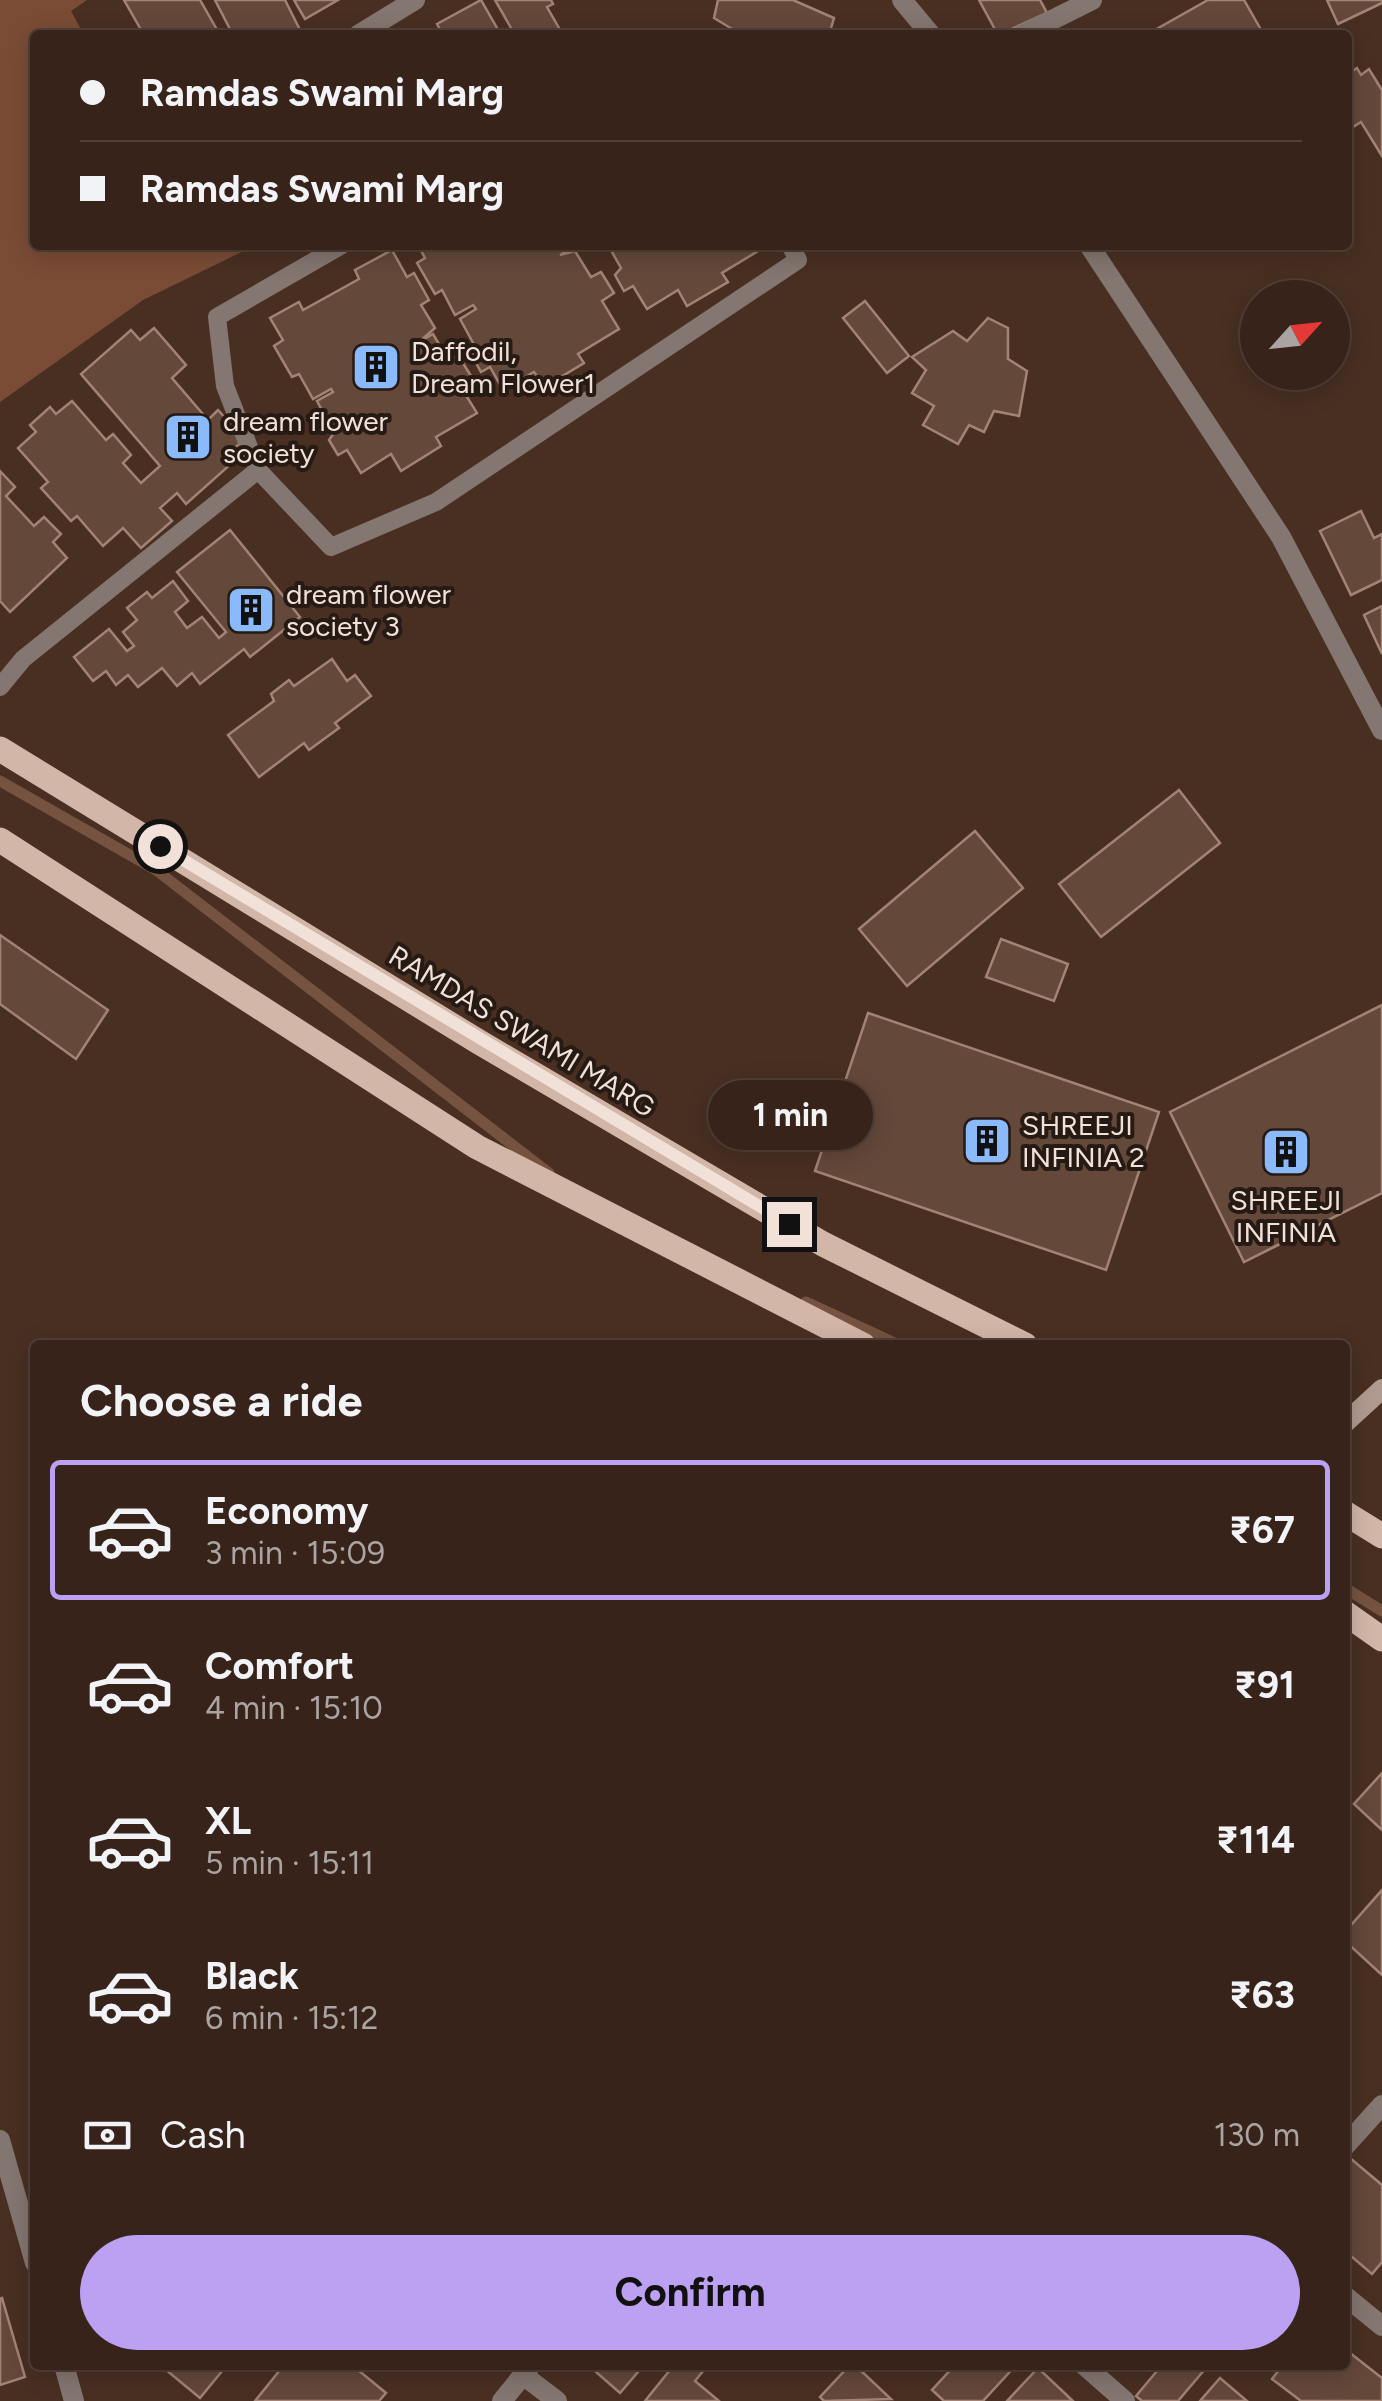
<!DOCTYPE html>
<html lang="en">
<head>
<meta charset="utf-8">
<style>
	:root { --surface:#37231a; --page:#3e2b23; --text:#f1f3f6; --muted:#aaa4a2; --line:#514039; --accent:#bca0f2 }
	body { margin:0; font-family:Figtree,sans-serif; background:var(--page); color:var(--text); height:100vh; display:flex; flex-direction:column; font-size:38px; white-space:nowrap }
	* { box-sizing:border-box; margin:0 }
	p { font-size:32px; color:var(--muted) }
	.icon { flex:none; width:55px; height:55px; fill:none; stroke:currentColor; stroke-width:2; stroke-linecap:round; stroke-linejoin:round }
	.map { position:relative; flex:1; overflow:hidden }
	.sheet { position:absolute; left:30px; top:1340px; width:1320px; height:1030px; display:flex; flex-direction:column; background:var(--surface); border-radius:10px; box-shadow:0 5px 25px #0003,0 0 0 2px var(--line) }
	.sheet>* { flex:none }
	.hud { position:absolute; left:30px; top:30px; width:1322px; height:220px; border-radius:10px; box-shadow:0 5px 25px #0003,0 0 0 2px var(--line); display:grid; align-content:center; height:220px; padding:0 50px; background:var(--surface) }
	.needle { width:65px; rotate:63deg }
	.fabs { position:absolute; left:1240px; top:280px; display:grid; gap:20px }
	.fabs a { display:grid; place-items:center; width:110px; height:110px; border-radius:50%; background:var(--surface); box-shadow:0 5px 25px #0003,0 0 0 2px var(--line); font-size:50px }
	.end { position:absolute; width:45px; height:45px; margin:-22px; border:12px solid #f2e1d9; background:#111; box-shadow:0 0 0 5px #111 }
	.from { border-radius:50% }
	.bubble { position:absolute; height:70px; border-radius:35px; background:var(--surface); box-shadow:0 5px 25px #0003,0 0 0 2px var(--line); font-size:32px; font-weight:700; line-height:70px; text-align:center }
	.hud b { display:flex; align-items:center; gap:35px; height:95px; font-size:38px }
	.hud b+b { border-top:2px solid var(--line) }
	.hud i { width:25px; height:25px; background:var(--text) }
	ul { padding:0; list-style:none }
	li { display:flex; align-items:center; gap:30px; height:140px; margin:0 20px 15px; padding:0 30px; border:5px solid transparent; border-radius:10px }
	li div { flex:1 }
	li b { display:block; font-size:38px }
	li em { font-style:normal; font-weight:700 }
	li.selected { border-color:var(--accent) }
	li>.icon { width:90px; height:90px; stroke-width:1.5 }
	h2 { padding:0 50px; font-size:45px; line-height:120px }
	.pay { display:flex; align-items:center; gap:25px; height:110px; padding:0 50px; font-size:38px }
	.pay p { margin-inline-start:auto }
	.action { display:flex; gap:20px; margin-top:auto; padding:20px 50px }
	.action a { flex:1; height:115px; border-radius:60px; background:var(--accent); color:#111; font-size:40px; font-weight:700; line-height:115px; text-align:center }
	.map>svg:first-child { display:block }
	.green { fill:#7a4c36 }
	.lines { fill:none; stroke-linecap:round; stroke-linejoin:round }
	.stream { stroke:#765341; stroke-width:11 }
	.building { fill:#64483a; stroke:#a28374; stroke-width:2.5 }
	.service { stroke:#847670; stroke-width:18 }
	.minor { stroke:#847670; stroke-width:20 }
	.tertiary { stroke:#847670; stroke-width:20 }
	.secondary { stroke:#b09a90; stroke-width:20 }
	.primary { stroke:#d2b6a8; stroke-width:25 }
	.route { stroke:#f2e1d9; stroke-width:12 }
	.labels { text-anchor:middle; dominant-baseline:central; stroke-width:8; stroke-linejoin:round; paint-order:stroke }
	.poi-label { font-size:28px; fill:#f2e1d9; stroke:#261a14; text-anchor:start }
	.street-label { font-size:28px; fill:#f2e1d9; stroke:#261a14 }
</style>
</head>
<body>
<div class="map">
<svg width="1382" height="2401" viewBox="0 0 1382 2401">
	<rect width="100%" height="100%" fill="#492f22"/>
	<polygon class="green" points="0,0 87,0 71,11 84,35 35,35 35,245 256,245 143,300 0,402"/>
	<g class="lines">
		<g class="stream">
			<polyline points="0,781 156,870 549,1173"/>
			<polyline points="806,1302 899,1345"/>
			<polyline points="1345,1588 1382,1611"/>
		</g>
	</g>
	<g class="building">
		<polygon points="124,0 200,0 220,35 144,35"/>
		<polygon points="215,0 285,0 299,28 286,35 233,35"/>
		<polygon points="294,0 338,0 305,19"/>
		<polygon points="481,0 501,35 443,35 437,24"/>
		<polygon points="495,0 551,0 553,4 547,7 563,35 515,35"/>
		<polygon points="718,0 793,0 834,18 829,35 742,35 714,18"/>
		<polygon points="979,0 1040,0 1047,13 998,35"/>
		<polygon points="1208,0 1244,0 1264,35 1146,35"/>
		<polygon points="1327,0 1382,0 1382,3 1338,24"/>
		<polygon points="1357,68 1361,75 1369,69 1382,90 1382,156 1361,122 1350,129 1348,124 1348,74"/>
		<polygon points="418,245 577,245 560,255 575,251 591,277 601,272 614,293 602,301 619,329 578,354 584,363 544,387 534,372 503,390 490,367 481,372 472,356 477,350 460,319 476,309 473,305 455,315 442,290 435,294 417,263 425,258"/>
		<polygon points="608,245 761,245 763,248 722,273 728,282 687,306 678,290 647,309 633,286 624,291 615,275 621,268"/>
		<polygon points="392,250 407,277 414,273 429,300 421,305 435,328 419,342 433,334 449,361 458,355 471,376 459,384 477,413 436,437 441,446 401,471 391,454 361,473 347,450 338,455 329,440 334,433 317,401 333,392 331,389 313,399 299,374 292,377 274,346 283,340 270,318 299,302 303,310 359,279 355,270"/>
		<polygon points="865,301 909,356 887,373 843,318"/>
		<polygon points="988,318 1008,328 1008,359 1027,371 1019,416 994,411 984,432 969,425 958,444 923,425 934,406 912,393 926,370 912,357 953,331 967,341"/>
		<polygon points="154,328 186,365 172,378 208,420 218,410 244,439 235,448 241,455 186,504 177,493 160,508 172,521 141,548 123,528 103,546 77,516 71,521 41,488 48,482 18,448 36,432 30,425 50,407 56,414 72,401 106,440 113,434 131,455 123,463 141,483 160,466 81,374 131,330 140,340"/>
		<polygon points="0,471 15,487 6,496 34,526 44,517 61,534 53,542 67,558 10,612 0,601"/>
		<polygon points="1361,511 1374,538 1382,534 1382,580 1351,595 1320,531"/>
		<polygon points="230,530 300,617 250,657 244,649 200,684 192,673 177,686 162,668 138,687 128,675 116,685 106,671 93,681 74,657 109,629 127,651 134,646 123,632 137,620 127,608 147,592 152,598 173,581 188,601 175,612 187,628 202,617 219,638 226,632 177,572"/>
		<polygon points="1382,606 1382,654 1364,615"/>
		<polygon points="332,659 347,681 355,675 371,696 335,723 339,728 309,750 304,743 259,777 228,735 274,701 271,694 289,680 294,686"/>
		<polygon points="1179,790 1220,843 1101,937 1059,884"/>
		<polygon points="975,831 1023,888 907,986 859,929"/>
		<polygon points="0,935 108,1010 76,1059 0,1004"/>
		<polygon points="1001,939 1068,964 1054,1001 986,977"/>
		<polygon points="1382,1005 1382,1193 1244,1262 1170,1112"/>
		<polygon points="868,1013 1159,1112 1106,1270 815,1171"/>
		<polygon points="1382,1773 1382,1830 1354,1804"/>
		<polygon points="1382,1890 1382,1975 1345,1941 1345,1932"/>
		<polygon points="1350,2158 1382,2185 1382,2262 1372,2274 1345,2251 1345,2164"/>
		<polygon points="2,2298 25,2377 0,2385 0,2299"/>
		<polygon points="1345,2349 1382,2378 1382,2401 1301,2401 1272,2379 1283,2365 1345,2365"/>
		<polygon points="160,2365 227,2365 200,2398"/>
		<polygon points="284,2365 352,2365 386,2393 379,2401 255,2401"/>
		<polygon points="588,2365 644,2365 620,2393"/>
		<polygon points="674,2365 708,2365 695,2381 719,2401 645,2401"/>
		<polygon points="850,2365 855,2365 891,2399 824,2401 820,2397"/>
		<polygon points="955,2365 1016,2365 983,2401 944,2401 932,2390"/>
		<polygon points="1162,2365 1201,2365 1205,2369 1178,2401 1142,2401 1136,2396"/>
		<polygon points="1038,2368 1073,2401 1007,2401"/>
		<polygon points="1220,2378 1247,2401 1200,2401"/>
	</g>
	<g class="lines">
		<g class="service">
			<polyline points="342,245 217,317 225,386 258,470 331,547 436,502 798,260 790,245"/>
			<polyline points="0,687 23,659 258,470"/>
		</g>
		<g class="minor">
			<polyline points="902,0 931,35"/>
			<polyline points="358,35 415,0"/>
			<polyline points="1022,35 1092,0"/>
			<polyline points="1089,245 1281,537 1382,730"/>
			<polyline points="0,2140 35,2263"/>
			<polyline points="1345,2146 1382,2105"/>
			<polyline points="1345,2296 1382,2326"/>
			<polyline points="64,2365 74,2401"/>
			<polyline points="1084,2365 1125,2401"/>
			<polyline points="523,2375 557,2401"/>
		</g>
		<polyline class="tertiary" points="502,2401 531,2365"/>
		<polyline class="secondary" points="1345,1423 1382,1389"/>
		<g class="primary">
			<polyline points="0,749 479,1042 823,1244 1025,1345"/>
			<polyline points="0,840 477,1147 863,1345"/>
			<polyline points="1345,1513 1382,1536"/>
			<polyline points="1345,1613 1382,1639"/>
		</g>
	</g>
	<g class="lines">
		<polyline class="route" points="160,846 789,1224"/>
	</g>
	<defs>
		<g id="building-square" transform="scale(2.5)"><rect x="-9" y="-9" width="18" height="18" rx="4" fill="#8abafc" stroke="#261a14"/><path d="M-4-6H4V6H1V3H-1V6H-4ZM-2.5-4.3h1.7v1.8h-1.7ZM.8-4.3h1.7v1.8H.8ZM-2.5-1h1.7V.8h-1.7ZM.8-1h1.7V.8H.8Z" fill="#111"/></g>
	</defs>
	<g fill-rule="evenodd">
		<use href="#building-square" x="376" y="367"/>
		<use href="#building-square" x="188" y="437"/>
		<use href="#building-square" x="251" y="610"/>
		<use href="#building-square" x="987" y="1141"/>
		<use href="#building-square" x="1286" y="1152"/>
	</g>
	<g class="labels">
		<g class="poi-label">
			<text x="411" y="351">Daffodil,<tspan x="411" dy="32">Dream Flower1</tspan></text>
			<text x="223" y="421">dream flower<tspan x="223" dy="32">society</tspan></text>
			<text x="286" y="594">dream flower<tspan x="286" dy="32">society 3</tspan></text>
			<text x="1022" y="1125">SHREEJI<tspan x="1022" dy="32">INFINIA 2</tspan></text>
			<text x="1286" y="1200" text-anchor="middle">SHREEJI<tspan x="1286" dy="32">INFINIA</tspan></text>
		</g>
		<g class="street-label">
			<text transform="translate(522 1031) rotate(31)">RAMDAS SWAMI MARG</text>
		</g>
	</g>
</svg>
<div class="fabs">
<a><svg class="needle" viewBox="-14 -14 28 28"><path d="M0-13l5 13h-10z" fill="#e53935"/><path d="M0 13l5-13h-10z" fill="#aaa4a2"/></svg></a>
</div>
<i class="end from" style="left:160px;top:846px"></i>
<i class="end" style="left:789px;top:1224px"></i>
<div class="bubble" style="left:708px;top:1080px;width:165px">1 min</div>
<div class="hud">
<b><i class="from"></i>Ramdas Swami Marg</b>
<b><i></i>Ramdas Swami Marg</b>
</div>
<section class="sheet">
<h2>Choose a ride</h2>
<ul>
<li class="selected"><svg class="icon" aria-label="car" viewBox="0 0 24 24"><path d="M5 17H2v-5l4-1 3-4h7l3 4 3 1v5h-3M9 17h6M6 11h13"/><circle cx="7" cy="17" r="2"/><circle cx="17" cy="17" r="2"/></svg><div><b>Economy</b><p>3 min · 15:09</p></div><em>₹67</em></li>
<li><svg class="icon" aria-label="car" viewBox="0 0 24 24"><path d="M5 17H2v-5l4-1 3-4h7l3 4 3 1v5h-3M9 17h6M6 11h13"/><circle cx="7" cy="17" r="2"/><circle cx="17" cy="17" r="2"/></svg><div><b>Comfort</b><p>4 min · 15:10</p></div><em>₹91</em></li>
<li><svg class="icon" aria-label="car" viewBox="0 0 24 24"><path d="M5 17H2v-5l4-1 3-4h7l3 4 3 1v5h-3M9 17h6M6 11h13"/><circle cx="7" cy="17" r="2"/><circle cx="17" cy="17" r="2"/></svg><div><b>XL</b><p>5 min · 15:11</p></div><em>₹114</em></li>
<li><svg class="icon" aria-label="car" viewBox="0 0 24 24"><path d="M5 17H2v-5l4-1 3-4h7l3 4 3 1v5h-3M9 17h6M6 11h13"/><circle cx="7" cy="17" r="2"/><circle cx="17" cy="17" r="2"/></svg><div><b>Black</b><p>6 min · 15:12</p></div><em>₹63</em></li>
</ul>
<div class="pay"><svg class="icon" aria-label="cash" viewBox="0 0 24 24"><path d="M3 7h18v10H3z"/><circle cx="12" cy="12" r="2"/></svg>Cash<p>130 m</p></div>
<div class="action"><a>Confirm</a></div>
</section>
</div>
</body>
</html>
